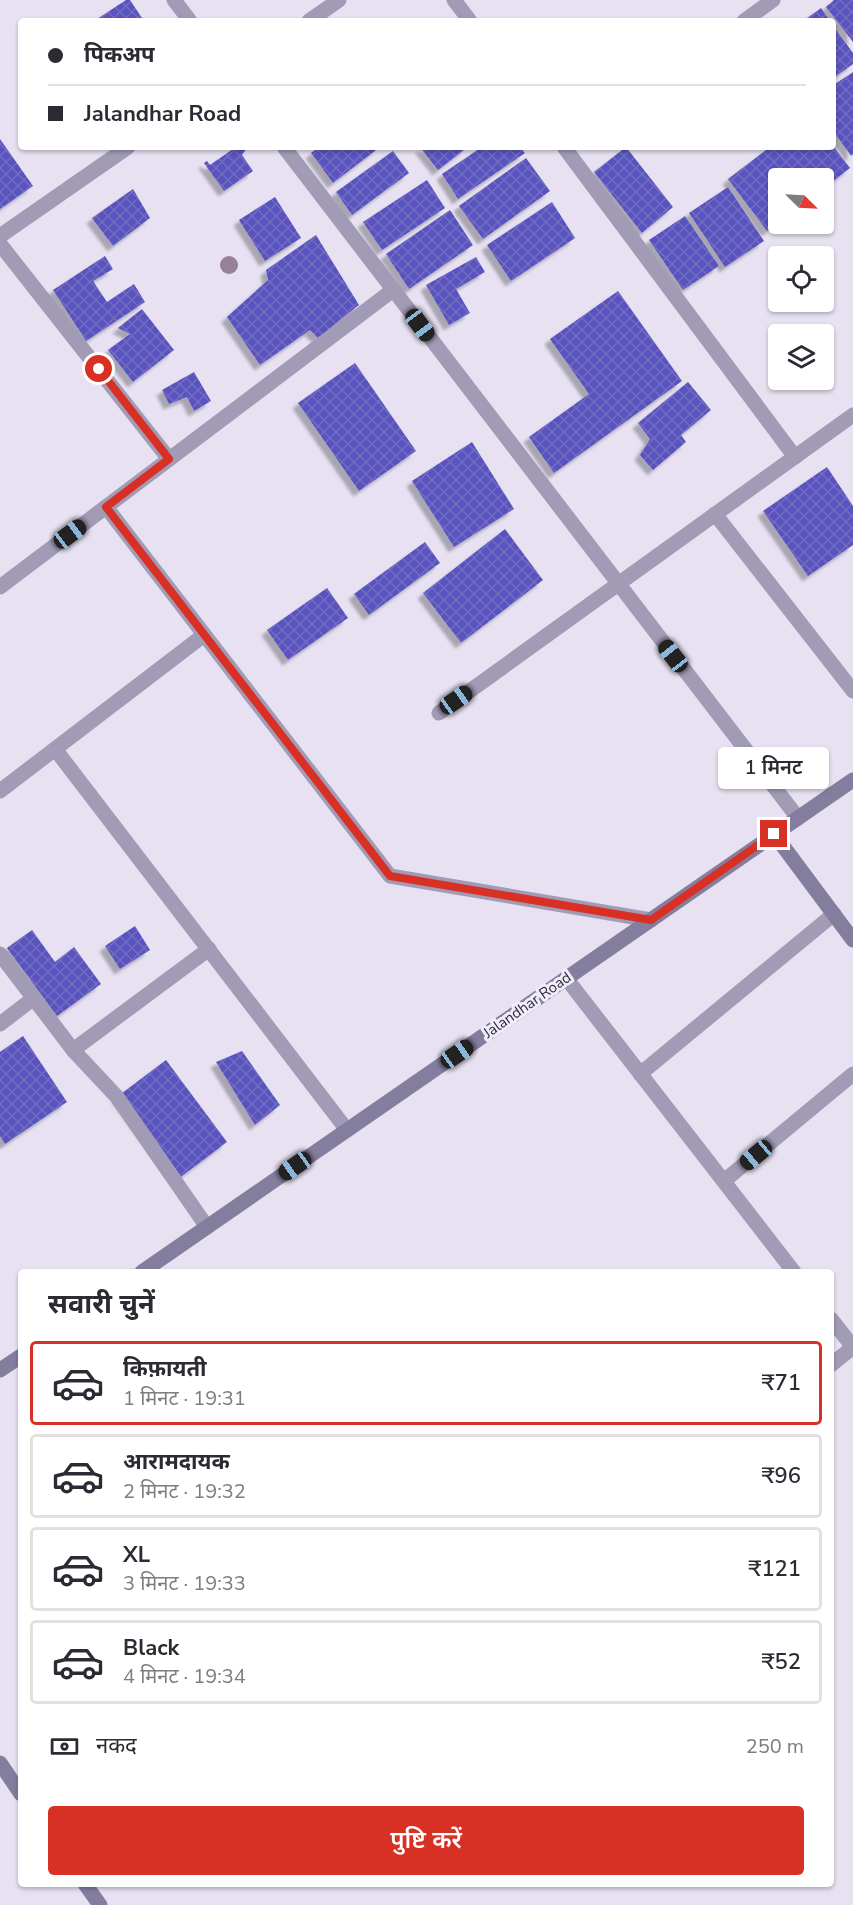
<!DOCTYPE html>
<html lang="hi">
<head>
<meta charset="utf-8">
<style>
	:root { --surface:#fff; --page:#f7f7f7; --text:#2b2b33; --muted:#7c7c81; --line:#e1e1e2; --accent:#d93025 }
	body { margin:0; font-family:"Nunito Sans","Noto Sans Devanagari",sans-serif; background:var(--page); color:var(--text); height:100vh; display:flex; flex-direction:column; font-size:22px; white-space:nowrap }
	* { box-sizing:border-box; margin:0 }
	p { font-size:20px; color:var(--muted) }
	.icon { flex:none; width:33px; height:33px; fill:none; stroke:currentColor; stroke-width:2; stroke-linecap:round; stroke-linejoin:round }
	.map { position:relative; flex:1; overflow:hidden }
	.details { position:absolute; left:18px; top:1269px; width:816px; height:618px; display:flex; flex-direction:column; background:var(--surface); border-radius:6px; box-shadow:0 2px 4px #0004 }
	.details>* { flex:none }
	.guide { position:absolute; left:18px; top:18px; width:818px; height:132px; border-radius:6px; box-shadow:0 2px 4px #0004; display:grid; align-content:center; height:132px; padding:0 30px; background:var(--surface) }
	.needle { width:39px; rotate:114deg }
	.fabs { position:absolute; left:768px; top:168px; display:grid; gap:12px }
	.fabs a { display:grid; place-items:center; width:66px; height:66px; border-radius:6px; background:var(--surface); box-shadow:0 2px 4px #0004; font-size:30px }
	.end { position:absolute; width:27px; height:27px; margin:-14px; border:8px solid #d93025; background:#fff; box-shadow:0 0 0 3px #fff }
	.from { border-radius:50% }
	.bubble { position:absolute; height:42px; border-radius:6px; background:var(--surface); box-shadow:0 2px 4px #0004; font-size:20px; font-weight:600; line-height:42px; text-align:center }
	.car { position:absolute; width:18px; height:36px; margin:-18px -9px; border-radius:8px; box-shadow:0 0 4px 2px #0007; background:linear-gradient(#222 24%,#8ab4d8 0 40%,#222 0 76%,#8ab4d8 0 86%,#222 0) }
	.guide b { display:flex; align-items:center; gap:21px; height:57px; font-size:22px }
	.guide b+b { border-top:2px solid var(--line) }
	.guide i { width:15px; height:15px; background:var(--text) }
	ul { padding:0; list-style:none }
	li { display:flex; align-items:center; gap:18px; height:84px; margin:0 12px 9px; padding:0 18px; border:3px solid var(--line); border-radius:6px }
	li div { flex:1 }
	li b { display:block; font-size:22px }
	li em { font-style:normal; font-weight:600 }
	li.current { border-color:var(--accent) }
	li>.icon { width:54px; height:54px; stroke-width:1.5 }
	h2 { padding:0 30px; font-size:27px; line-height:72px }
	.pay { display:flex; align-items:center; gap:15px; height:66px; padding:0 30px; font-size:22px }
	.pay p { margin-inline-start:auto }
	.action { display:flex; gap:12px; margin-top:auto; padding:12px 30px }
	.action a { flex:1; height:69px; border-radius:6px; background:var(--accent); color:#fff; font-size:24px; font-weight:600; line-height:69px; text-align:center }
	.map>svg:first-child { display:block }
	.building { fill:url(#building-cross-hatch); filter:url(#shadow) }
	.lines { fill:none; stroke-linecap:round; stroke-linejoin:round }
	.street { stroke:#a29bb6; stroke-width:15 }
	.secondary { stroke:#847e9e; stroke-width:15 }
	.tree { fill:#978098 }
	.route { stroke:#d93025; stroke-width:8 }
	.labels { text-anchor:middle; dominant-baseline:central; stroke-width:6; stroke-linejoin:round; paint-order:stroke }
	.street-label { font-size:15px; fill:#2d2b39; stroke:#f2edfa }
</style>
</head>
<body>
<div class="map">
<svg width="853" height="1905" viewBox="0 0 853 1905">
	<defs>
		<pattern id="building-cross-hatch" width="8" height="8" patternUnits="userSpaceOnUse" patternTransform="scale(1.5)"><rect width="8" height="8" fill="#5852bf"/><path d="M0 0l8 8M0 8l8-8" fill="none" stroke="#726dc0"/></pattern>
		<filter id="shadow"><feDropShadow dx="-5.5" dy="5.5" stdDeviation="1.5" flood-color="#0004"/></filter>
	</defs>
	<rect width="100%" height="100%" fill="#e7e1f2"/>
	<g class="building">
		<polygon points="126,0 130,0 144,21 94,21"/>
		<polygon points="834,0 853,0 853,42 826,7"/>
		<polygon points="821,8 830,21 803,21"/>
		<polygon points="832,24 853,53 853,64 832,79"/>
		<polygon points="853,72 853,154 851,156 832,129 832,86"/>
		<polygon points="0,139 33,186 0,209"/>
		<polygon points="236,147 248,147 242,155 253,171 224,191 204,163 207,161 210,165"/>
		<polygon points="319,147 380,147 333,183 311,153"/>
		<polygon points="420,147 468,147 438,170"/>
		<polygon points="482,147 520,147 525,153 458,199 442,174"/>
		<polygon points="626,147 673,207 642,233 594,172"/>
		<polygon points="770,147 834,147 850,168 824,188 824,178 778,178 778,222 767,231 728,179"/>
		<polygon points="393,151 409,173 352,215 336,192"/>
		<polygon points="526,158 550,191 483,239 459,206"/>
		<polygon points="427,180 445,208 382,250 363,222"/>
		<polygon points="728,187 764,241 725,267 689,213"/>
		<polygon points="133,189 150,218 113,246 92,218"/>
		<polygon points="275,197 301,238 265,261 239,220"/>
		<polygon points="552,202 575,238 511,281 487,245"/>
		<polygon points="450,210 473,245 409,289 386,254"/>
		<polygon points="685,216 719,266 683,290 649,240"/>
		<polygon points="316,235 359,305 318,338 310,330 260,365 227,317 268,280 266,270"/>
		<polygon points="105,256 113,269 93,281 107,302 134,284 145,302 86,341 53,290"/>
		<polygon points="476,257 485,272 456,289 470,313 449,325 426,285"/>
		<polygon points="618,291 682,381 554,473 529,437 589,394 550,339"/>
		<polygon points="142,309 174,350 133,382 108,350 130,334 118,328"/>
		<polygon points="355,363 416,451 359,491 298,403"/>
		<polygon points="194,372 211,401 194,411 187,397 169,404 162,390"/>
		<polygon points="688,382 711,410 681,435 686,442 653,470 640,455 650,439 638,423"/>
		<polygon points="472,442 514,509 454,547 412,481"/>
		<polygon points="827,467 853,506 853,545 808,576 763,511"/>
		<polygon points="505,529 543,580 461,643 423,593"/>
		<polygon points="425,542 440,563 369,615 354,594"/>
		<polygon points="327,588 348,618 288,660 267,630"/>
		<polygon points="135,926 150,950 120,969 105,946"/>
		<polygon points="32,930 55,962 74,947 101,984 57,1016 7,948"/>
		<polygon points="23,1036 67,1102 5,1144 0,1136 0,1052"/>
		<polygon points="242,1051 280,1105 255,1125 216,1062"/>
		<polygon points="166,1060 227,1142 178,1179 117,1097"/>
	</g>
	<g class="lines">
		<g class="street">
			<polyline points="174,0 190,21"/>
			<polyline points="454,0 470,21"/>
			<polyline points="309,21 339,0"/>
			<polyline points="744,21 773,0"/>
			<polyline points="284,147 798,818"/>
			<polyline points="564,147 795,457"/>
			<polyline points="0,236 128,147"/>
			<polyline points="0,244 169,459"/>
			<polyline points="106,507 390,876 651,920"/>
			<polyline points="715,514 853,691"/>
			<polyline points="0,587 393,290"/>
			<polyline points="439,713 853,415"/>
			<polyline points="55,749 347,1130"/>
			<polyline points="0,791 204,635"/>
			<polyline points="0,954 73,1050 117,1097 207,1227"/>
			<polyline points="566,978 794,1272"/>
			<polyline points="0,1024 34,998"/>
			<polyline points="73,1050 209,949"/>
			<polyline points="640,1074 834,914"/>
			<polyline points="724,1181 853,1074"/>
			<polyline points="831,1319 853,1347"/>
			<polyline points="831,1365 853,1347"/>
		</g>
		<g class="secondary">
			<polyline points="774,834 853,940"/>
			<polyline points="142,1272 853,780"/>
			<polyline points="0,1370 21,1356"/>
			<polyline points="0,1763 21,1794"/>
			<polyline points="85,1884 100,1905"/>
		</g>
	</g>
	<circle class="tree" cx="229" cy="265" r="9"/>
	<g class="lines">
		<polyline class="route" points="99,369 169,459 106,507 390,876 651,920 774,834"/>
	</g>
	<g class="labels">
		<g class="street-label">
			<text transform="translate(527 1005) rotate(-35)">Jalandhar Road</text>
		</g>
	</g>
</svg>
<div class="fabs">
<a><svg class="needle" viewBox="-14 -14 28 28"><path d="M0-13l5 13h-10z" fill="#e53935"/><path d="M0 13l5-13h-10z" fill="#7c7c81"/></svg></a>
<a><svg class="icon" aria-label="locate" viewBox="0 0 24 24"><circle cx="12" cy="12" r="6"/><path d="M12 2v4M12 18v4M2 12h4M18 12h4"/></svg></a>
<a><svg class="icon" aria-label="layers" viewBox="0 0 24 24"><path d="M12 4l9 5-9 5-9-5zM3 14l9 5 9-5"/></svg></a>
</div>
<i class="end from" style="left:99px;top:369px"></i>
<i class="end" style="left:774px;top:834px"></i>
<div class="bubble" style="left:718px;top:747px;width:111px">1 मिनट</div>
<i class="car" style="left:420px;top:325px;rotate:143deg"></i>
<i class="car" style="left:70px;top:534px;rotate:53deg"></i>
<i class="car" style="left:673px;top:656px;rotate:322deg"></i>
<i class="car" style="left:456px;top:700px;rotate:55deg"></i>
<i class="car" style="left:457px;top:1054px;rotate:55deg"></i>
<i class="car" style="left:756px;top:1155px;rotate:230deg"></i>
<i class="car" style="left:295px;top:1166px;rotate:235deg"></i>
<div class="guide">
<b><i class="from"></i>पिकअप</b>
<b><i></i>Jalandhar Road</b>
</div>
<section class="details">
<h2>सवारी चुनें</h2>
<ul>
<li class="current"><svg class="icon" aria-label="car" viewBox="0 0 24 24"><path d="M5 17H2v-5l4-1 3-4h7l3 4 3 1v5h-3M9 17h6M6 11h13"/><circle cx="7" cy="17" r="2"/><circle cx="17" cy="17" r="2"/></svg><div><b>किफ़ायती</b><p>1 मिनट · 19:31</p></div><em>₹71</em></li>
<li><svg class="icon" aria-label="car" viewBox="0 0 24 24"><path d="M5 17H2v-5l4-1 3-4h7l3 4 3 1v5h-3M9 17h6M6 11h13"/><circle cx="7" cy="17" r="2"/><circle cx="17" cy="17" r="2"/></svg><div><b>आरामदायक</b><p>2 मिनट · 19:32</p></div><em>₹96</em></li>
<li><svg class="icon" aria-label="car" viewBox="0 0 24 24"><path d="M5 17H2v-5l4-1 3-4h7l3 4 3 1v5h-3M9 17h6M6 11h13"/><circle cx="7" cy="17" r="2"/><circle cx="17" cy="17" r="2"/></svg><div><b>XL</b><p>3 मिनट · 19:33</p></div><em>₹121</em></li>
<li><svg class="icon" aria-label="car" viewBox="0 0 24 24"><path d="M5 17H2v-5l4-1 3-4h7l3 4 3 1v5h-3M9 17h6M6 11h13"/><circle cx="7" cy="17" r="2"/><circle cx="17" cy="17" r="2"/></svg><div><b>Black</b><p>4 मिनट · 19:34</p></div><em>₹52</em></li>
</ul>
<div class="pay"><svg class="icon" aria-label="cash" viewBox="0 0 24 24"><path d="M3 7h18v10H3z"/><circle cx="12" cy="12" r="2"/></svg>नकद<p>250 m</p></div>
<div class="action"><a>पुष्टि करें</a></div>
</section>
</div>
</body>
</html>
